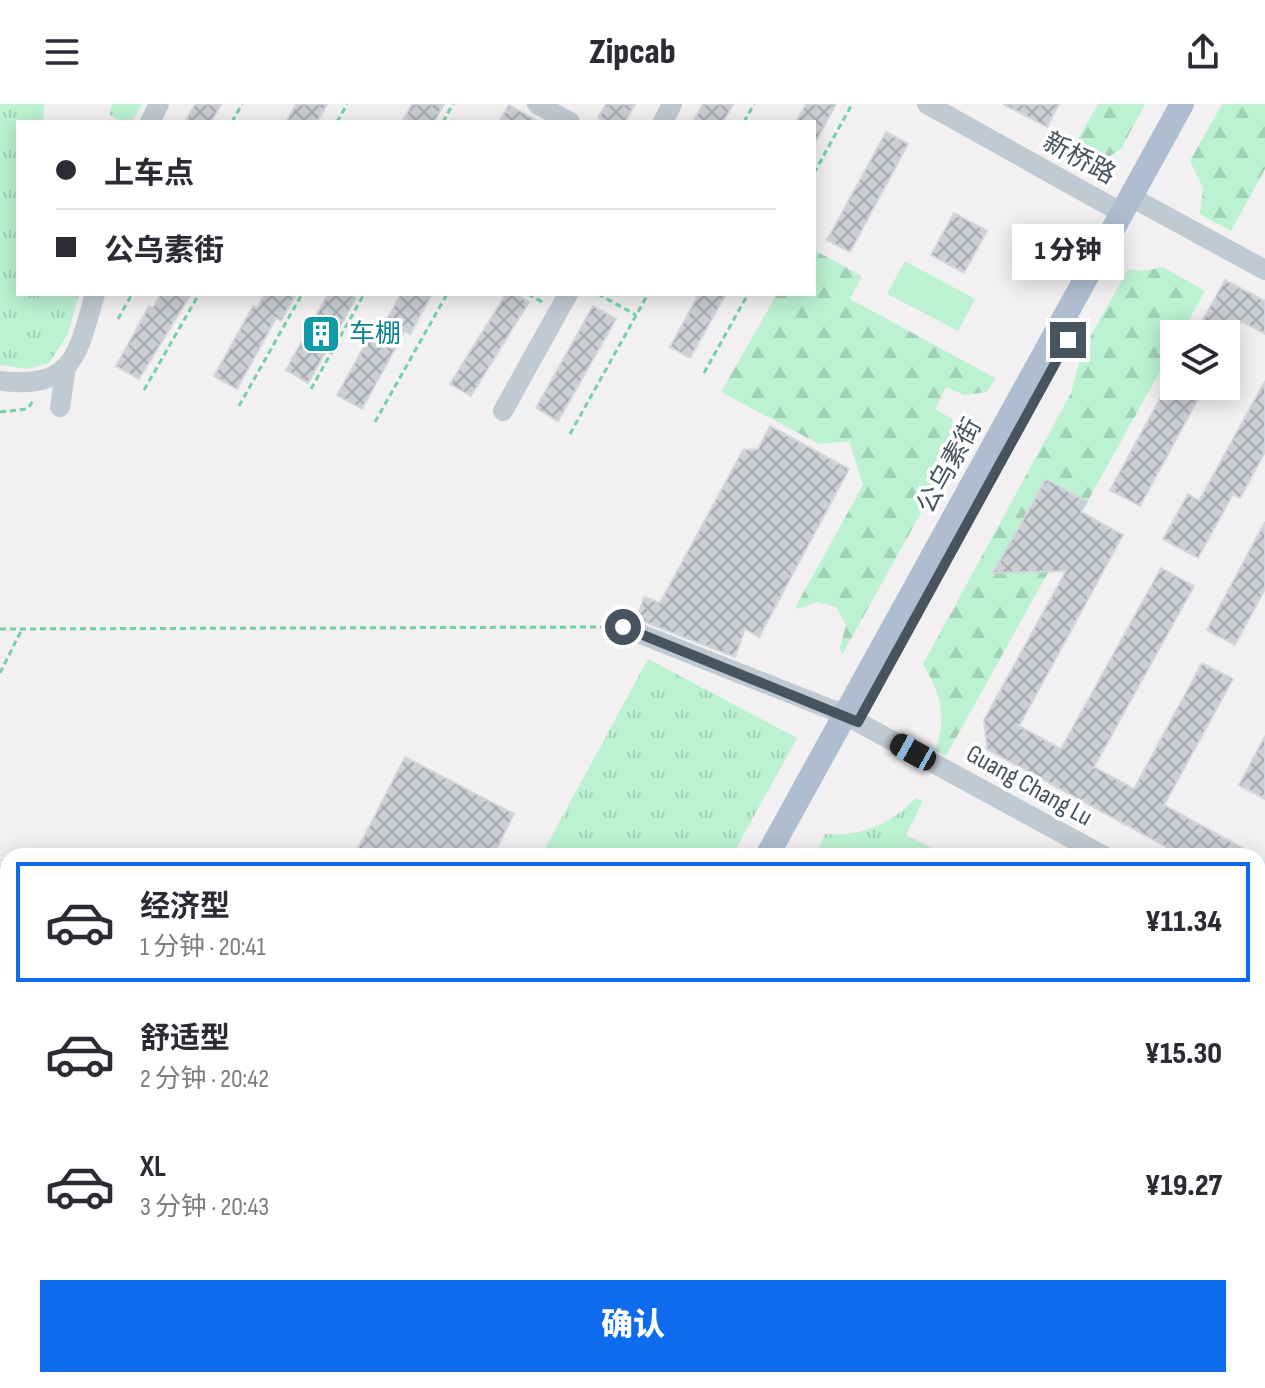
<!DOCTYPE html>
<html lang="zh">
<head>
<meta charset="utf-8">
<style>
	:root { --surface:#fff; --page:#f7f7f7; --text:#2b2b33; --muted:#7c7c81; --line:#e1e1e2; --accent:#0f6bed }
	body { margin:0; font-family:"Sofia Sans Condensed","Noto Sans SC",sans-serif; background:var(--page); color:var(--text); height:100vh; display:flex; flex-direction:column; font-size:30px; white-space:nowrap }
	* { box-sizing:border-box; margin:0 }
	p { font-size:26px; color:var(--muted) }
	.icon { flex:none; width:44px; height:44px; fill:none; stroke:currentColor; stroke-width:2; stroke-linecap:round; stroke-linejoin:round }
	.map { position:relative; flex:1; overflow:hidden }
	.sheet { position:absolute; left:0px; top:744px; width:1266px; height:540px; display:flex; flex-direction:column; background:var(--surface); border-radius:24px 24px 0 0; box-shadow:0 4px 20px #0003 }
	.sheet>* { flex:none }
	.guide { position:absolute; left:16px; top:16px; width:800px; height:176px; border-radius:0px; box-shadow:0 4px 20px #0003; display:grid; align-content:center; height:176px; padding:0 40px; background:var(--surface) }
	.tools { position:absolute; left:1160px; top:216px; display:grid; gap:16px }
	.tools a { display:grid; place-items:center; width:80px; height:80px; border-radius:0px; background:var(--surface); box-shadow:0 4px 20px #0003; font-size:40px }
	.end { position:absolute; width:36px; height:36px; margin:-18px; border:10px solid #47535e; background:#fff; box-shadow:0 0 0 4px #fff }
	.from { border-radius:50% }
	.bubble { position:absolute; height:56px; border-radius:0px; background:var(--surface); box-shadow:0 4px 20px #0003; font-size:26px; font-weight:800; line-height:56px; text-align:center }
	.car { position:absolute; width:24px; height:48px; margin:-24px -12px; border-radius:10px; box-shadow:0 0 6px 2px #0007; background:linear-gradient(#222 24%,#8ab4d8 0 40%,#222 0 76%,#8ab4d8 0 86%,#222 0) }
	.guide b { display:flex; align-items:center; gap:28px; height:76px; font-size:30px }
	.guide b+b { border-top:2px solid var(--line) }
	.guide i { width:20px; height:20px; background:var(--text) }
	ul { padding:14px 0 0; list-style:none }
	li { display:flex; align-items:center; gap:24px; height:120px; margin:0 16px 12px; padding:0 24px; border:4px solid transparent; border-radius:0px }
	li div { flex:1 }
	li b { display:block; font-size:30px }
	li em { font-style:normal; font-weight:800 }
	li.current { border-color:var(--accent) }
	li>.icon { width:72px; height:72px; stroke-width:1.5 }
	.cta { display:flex; gap:16px; margin-top:auto; padding:16px 40px }
	.cta a { flex:1; height:92px; border-radius:0px; background:var(--accent); color:#fff; font-size:32px; font-weight:800; line-height:92px; text-align:center }
	header { display:flex; justify-content:space-between; align-items:center; height:104px; padding:0 40px; background:var(--surface); font-size:36px; font-weight:800 }
	.map>svg:first-child { display:block }
	.education { fill:#e3e1e2 }
	.grass { fill:url(#grass-tufts) }
	.forest { fill:url(#forest-firs) }
	.pitch { fill:#bcf2d2 }
	.building { fill:url(#building-cross-hatch); stroke:#d3d6dc; stroke-width:2 }
	.lines { fill:none; stroke-linecap:round; stroke-linejoin:round }
	.path { stroke:#72d2a5; stroke-width:3; stroke-dasharray:6 4; stroke-linecap:butt }
	.minor { stroke:#c0cad2; stroke-width:20 }
	.major { stroke:#aebed0; stroke-width:24 }
	.route { stroke:#47535e; stroke-width:10 }
	.labels { text-anchor:middle; dominant-baseline:central; stroke-width:7; stroke-linejoin:round; paint-order:stroke }
	.street-label { font-size:26px; fill:#47535e; stroke:#fff }
	.culture-label { font-size:26px; fill:#0d838f; stroke:#fff; text-anchor:start }
</style>
</head>
<body>
<header><svg class="icon" aria-label="menu" viewBox="0 0 24 24"><path d="M4 6h16M4 12h16M4 18h16"/></svg>Zipcab<svg class="icon" aria-label="share" viewBox="0 0 24 24"><path d="M12 15V3M7 8l5-5 5 5M5 13v7h14v-7"/></svg></header>
<div class="map">
<svg width="1265" height="1284" viewBox="0 0 1265 1284">
	<defs>
		<pattern id="grass-tufts" width="24" height="20" patternUnits="userSpaceOnUse" patternTransform="scale(2)"><rect width="24" height="20" fill="#bcf2d2"/><path d="M3 7l-1-3M5 7V3M7 7l1-3M15 17l-1-3M17 17v-4M19 17l1-3" fill="none" stroke="#a3d1b7"/></pattern>
		<pattern id="forest-firs" width="22" height="20" patternUnits="userSpaceOnUse" patternTransform="scale(2)"><rect width="22" height="20" fill="#bcf2d2"/><path d="M5 1l3.5 6h-7zM16 11l3.5 6h-7z" fill="#a3d1b7"/></pattern>
		<pattern id="building-cross-hatch" width="8" height="8" patternUnits="userSpaceOnUse" patternTransform="scale(2)"><rect width="8" height="8" fill="#cccfd5"/><path d="M0 0l8 8M0 8l8-8" fill="none" stroke="#a7abb0"/></pattern>
	</defs>
	<rect width="100%" height="100%" fill="#f2f0f0"/>
	<polygon class="education" points="1265,1220 1265,1284 1230,1284 1234,1276 1258,1276 1258,1233"/>
	<g class="grass">
		<polygon points="0,0 44,0 43,18 18,18 18,190 79,190 68,230 49,259 28,265 0,261"/>
		<polygon points="112,0 142,0 132,18 121,18 109,10"/>
		<polygon points="648,555 797,634 732,752 545,752 542,750"/>
		<path d="M916,694L923,697L906,731L948,752H815L825,730C862,733 891,720 916,694Z"/>
		<polygon points="1265,1138 1265,1203 1258,1215 1258,1150"/>
		<polygon points="351,1276 445,1276 440,1284 346,1284"/>
		<polygon points="526,1276 631,1276 627,1284 522,1284"/>
		<polygon points="1187,1276 1224,1276 1219,1284 1183,1284"/>
	</g>
	<g class="forest">
		<polygon points="1098,0 1145,0 1121,45 1090,65 1068,53"/>
		<polygon points="1222,0 1265,0 1265,65 1231,127 1200,110 1203,84 1190,57"/>
		<polygon points="814,146 862,172 850,195 995,274 987,288 964,291 946,283 935,305 952,315 954,326 962,335 842,551 840,544 846,521 836,503 817,498 797,505 796,502 863,381 849,337 819,340 721,288 777,190 814,190"/>
		<path d="M1163,163L1205,187L1181,230H1174V242L946,652L935,646C948,614 940,588 923,560L1071,289L1082,248L1128,165L1144,167Z"/>
	</g>
	<polygon class="pitch" points="905,157 975,195 958,227 887,190"/>
	<g class="building">
		<polygon points="195,0 221,0 211,18 185,18"/>
		<polygon points="296,0 327,0 317,18 286,18"/>
		<polygon points="412,0 444,0 434,18 402,18"/>
		<polygon points="606,0 635,0 625,18 606,18 598,14"/>
		<polygon points="703,0 733,0 723,18 693,18"/>
		<polygon points="806,0 836,0 814,41 814,18 796,18"/>
		<polygon points="1003,0 1059,0 1047,23"/>
		<polygon points="509,1 539,18 499,18"/>
		<polygon points="886,28 908,40 850,148 827,136"/>
		<polygon points="954,109 987,127 964,169 931,151"/>
		<polygon points="1225,176 1265,197 1265,230 1241,217 1234,230 1195,230"/>
		<polygon points="161,190 191,190 139,275 116,262 149,202 153,204"/>
		<polygon points="265,190 296,190 281,217 276,214 237,285 214,272 253,202 257,204"/>
		<polygon points="328,190 348,190 356,194 308,279 286,266"/>
		<polygon points="401,190 432,190 410,230 405,227 362,305 337,291 380,214 386,217"/>
		<polygon points="506,190 514,190 529,198 471,292 450,280"/>
		<polygon points="699,190 726,190 690,254 670,243"/>
		<polygon points="593,202 616,215 558,317 536,304"/>
		<polygon points="1265,277 1265,348 1240,394 1233,390 1198,454 1163,435 1188,390 1199,397"/>
		<polygon points="1167,282 1205,282 1140,402 1110,386"/>
		<polygon points="770,322 849,365 759,533 745,525 735,553 637,515 644,493 660,499 743,346 758,345"/>
		<polygon points="1046,375 1087,398 1081,408 1123,431 1019,622 1061,645 1161,464 1194,482 1094,663 1134,685 1202,559 1233,575 1164,701 1257,752 1183,752 987,645 984,616 1066,467 993,469"/>
		<polygon points="1265,418 1265,485 1235,541 1207,526"/>
		<polygon points="1265,632 1265,695 1239,681"/>
		<polygon points="405,653 514,710 493,752 354,752"/>
	</g>
	<g class="lines">
		<g class="path">
			<polyline points="232,18 242,0"/>
			<polyline points="337,18 347,0"/>
			<polyline points="443,18 453,0"/>
			<polyline points="744,18 754,0"/>
			<polyline points="814,69 852,0"/>
			<polyline points="528,190 544,199"/>
			<polyline points="598,190 636,211"/>
			<polyline points="118,215 132,190"/>
			<polyline points="704,269 748,190"/>
			<polyline points="311,285 364,190"/>
			<polyline points="144,286 199,190"/>
			<polyline points="239,302 302,190"/>
			<polyline points="0,308 27,305 35,295"/>
			<polyline points="375,318 447,190"/>
			<polyline points="570,330 648,190"/>
			<polyline points="0,525 607,523"/>
			<polyline points="0,569 22,525"/>
			<polyline points="0,827 8,831"/>
		</g>
		<g class="minor">
			<polyline points="537,0 570,18"/>
			<polyline points="927,0 1122,109"/>
			<polyline points="150,18 159,0"/>
			<polyline points="663,18 672,0"/>
			<polyline points="1131,93 1265,166"/>
			<path d="M0,277C74,285 77,252 95,190"/>
			<polyline points="60,303 66,263"/>
			<polyline points="503,307 568,190"/>
			<polyline points="623,523 845,611 1104,752"/>
			<polyline points="1258,836 1265,840"/>
			<polyline points="1258,1101 1265,1089"/>
			<polyline points="819,1276 834,1284"/>
			<polyline points="1157,1284 1162,1276"/>
		</g>
		<g class="major">
			<polyline points="767,752 1182,0"/>
			<polyline points="0,1247 8,1272"/>
			<polyline points="474,1284 478,1276"/>
		</g>
	</g>
	<g class="lines">
		<polyline class="route" points="623,523 858,618 1068,236"/>
	</g>
	<defs>
		<g id="building-square" transform="scale(2)"><rect x="-9" y="-9" width="18" height="18" rx="4" fill="#0f9aa8" stroke="#fff"/><path d="M-4-6H4V6H1V3H-1V6H-4ZM-2.5-4.3h1.7v1.8h-1.7ZM.8-4.3h1.7v1.8H.8ZM-2.5-1h1.7V.8h-1.7ZM.8-1h1.7V.8H.8Z" fill="#fff"/></g>
	</defs>
	<g fill-rule="evenodd">
		<use href="#building-square" x="321" y="230"/>
	</g>
	<g class="labels">
		<g class="street-label">
			<text transform="translate(1079 55) rotate(29)">新桥路</text>
			<text transform="translate(950 362) rotate(-61)">公乌素街</text>
			<text transform="translate(1029 682) rotate(29)">Guang Chang Lu</text>
		</g>
		<g class="culture-label">
			<text x="349" y="230">车棚</text>
		</g>
	</g>
</svg>
<div class="tools">
<a><svg class="icon" aria-label="layers" viewBox="0 0 24 24"><path d="M12 4l9 5-9 5-9-5zM3 14l9 5 9-5"/></svg></a>
</div>
<i class="end from" style="left:623px;top:523px"></i>
<i class="end" style="left:1068px;top:236px"></i>
<div class="bubble" style="left:1012px;top:120px;width:112px">1 分钟</div>
<i class="car" style="left:913px;top:648px;rotate:299deg"></i>
<div class="guide">
<b><i class="from"></i>上车点</b>
<b><i></i>公乌素街</b>
</div>
<section class="sheet">
<ul>
<li class="current"><svg class="icon" aria-label="car" viewBox="0 0 24 24"><path d="M5 17H2v-5l4-1 3-4h7l3 4 3 1v5h-3M9 17h6M6 11h13"/><circle cx="7" cy="17" r="2"/><circle cx="17" cy="17" r="2"/></svg><div><b>经济型</b><p>1 分钟 · 20:41</p></div><em>¥11.34</em></li>
<li><svg class="icon" aria-label="car" viewBox="0 0 24 24"><path d="M5 17H2v-5l4-1 3-4h7l3 4 3 1v5h-3M9 17h6M6 11h13"/><circle cx="7" cy="17" r="2"/><circle cx="17" cy="17" r="2"/></svg><div><b>舒适型</b><p>2 分钟 · 20:42</p></div><em>¥15.30</em></li>
<li><svg class="icon" aria-label="car" viewBox="0 0 24 24"><path d="M5 17H2v-5l4-1 3-4h7l3 4 3 1v5h-3M9 17h6M6 11h13"/><circle cx="7" cy="17" r="2"/><circle cx="17" cy="17" r="2"/></svg><div><b>XL</b><p>3 分钟 · 20:43</p></div><em>¥19.27</em></li>
</ul>
<div class="cta"><a>确认</a></div>
</section>
</div>
</body>
</html>
